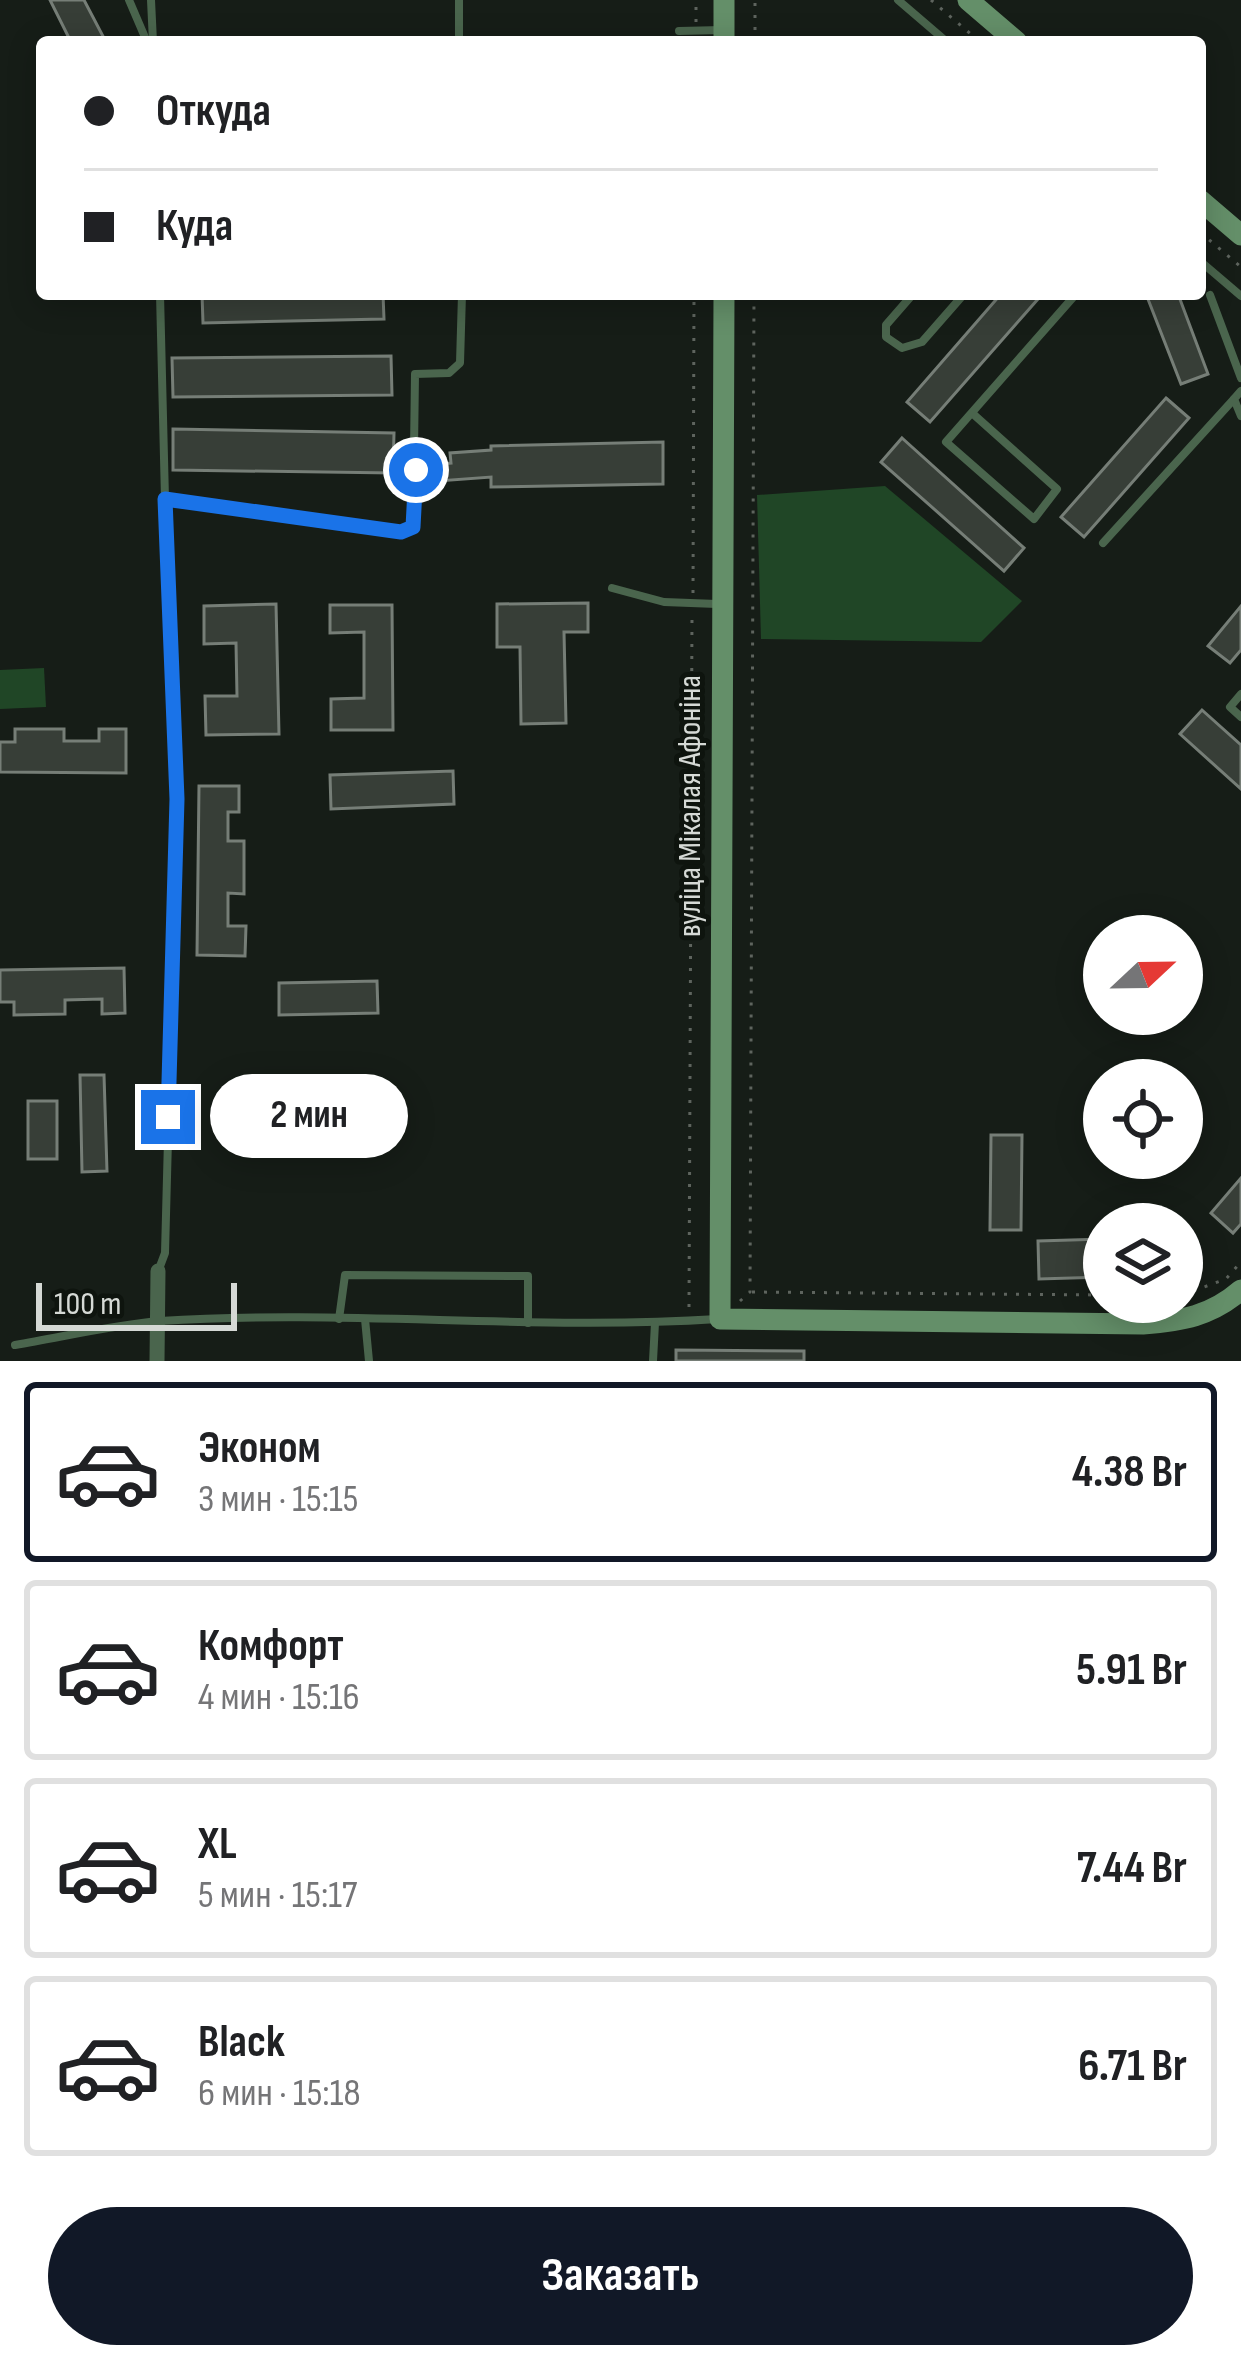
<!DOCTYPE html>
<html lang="ru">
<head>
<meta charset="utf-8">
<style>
	:root { --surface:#fff; --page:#f2f2f2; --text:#202124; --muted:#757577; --line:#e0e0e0; --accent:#111827 }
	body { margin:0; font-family:"Sofia Sans Condensed",sans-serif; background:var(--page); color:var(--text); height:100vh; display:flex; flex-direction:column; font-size:45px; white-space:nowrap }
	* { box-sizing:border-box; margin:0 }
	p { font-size:39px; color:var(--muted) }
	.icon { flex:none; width:66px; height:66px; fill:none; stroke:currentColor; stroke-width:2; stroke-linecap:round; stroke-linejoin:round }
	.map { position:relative; height:1361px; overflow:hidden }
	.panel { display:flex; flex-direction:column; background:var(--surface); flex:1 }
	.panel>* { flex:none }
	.top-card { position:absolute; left:36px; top:36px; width:1170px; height:264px; border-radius:12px; box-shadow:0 6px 30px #0003; display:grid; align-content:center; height:264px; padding:0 48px; background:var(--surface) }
	.needle { width:78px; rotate:68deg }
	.buttons { position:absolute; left:1083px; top:915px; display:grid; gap:24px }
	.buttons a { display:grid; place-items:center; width:120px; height:120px; border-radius:50%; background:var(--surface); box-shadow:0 6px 30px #0003; font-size:60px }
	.scale { position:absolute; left:36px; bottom:30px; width:201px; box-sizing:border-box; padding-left:12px; border:6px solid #d5d9d5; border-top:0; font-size:33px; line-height:42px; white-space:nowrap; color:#d5d9d5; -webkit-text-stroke:9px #0e140e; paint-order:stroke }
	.end { position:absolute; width:54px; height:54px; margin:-27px; border:15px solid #1a73e8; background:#fff; box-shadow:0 0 0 6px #fff }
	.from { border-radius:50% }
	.bubble { position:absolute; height:84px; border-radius:42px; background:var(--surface); box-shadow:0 6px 30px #0003; font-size:39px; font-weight:700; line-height:84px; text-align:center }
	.top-card b { display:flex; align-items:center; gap:42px; height:114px; font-size:45px }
	.top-card b+b { border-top:3px solid var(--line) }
	.top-card i { width:30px; height:30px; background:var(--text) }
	ul { padding:21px 0 0; list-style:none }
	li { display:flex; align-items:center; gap:36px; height:180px; margin:0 24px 18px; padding:0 24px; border:6px solid var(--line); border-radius:12px }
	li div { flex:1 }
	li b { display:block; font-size:45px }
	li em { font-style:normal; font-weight:700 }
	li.active { border-color:var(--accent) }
	li>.icon { width:108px; height:108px; stroke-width:1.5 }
	.button { display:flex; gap:24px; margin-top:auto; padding:24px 48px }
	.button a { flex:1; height:138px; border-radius:72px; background:var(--accent); color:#fff; font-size:48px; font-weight:700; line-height:138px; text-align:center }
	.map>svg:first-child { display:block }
	.green { fill:#204626 }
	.building { fill:#373e37; stroke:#767e77; stroke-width:3 }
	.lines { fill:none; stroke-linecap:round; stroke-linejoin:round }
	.path { stroke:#5e645e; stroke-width:3; stroke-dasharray:3 9; stroke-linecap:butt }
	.lane { stroke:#4a654d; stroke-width:8 }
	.street { stroke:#4a654d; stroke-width:15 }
	.secondary { stroke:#648f69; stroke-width:21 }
	.route { stroke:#1a73e8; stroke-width:15 }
	.labels { text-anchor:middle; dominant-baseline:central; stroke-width:10; stroke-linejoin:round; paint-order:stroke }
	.street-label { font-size:33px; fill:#d5d9d5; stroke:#0e140e }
</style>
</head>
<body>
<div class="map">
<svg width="1241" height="1361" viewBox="0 0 1241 1361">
	<rect width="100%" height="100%" fill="#161d17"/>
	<g class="green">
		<polygon points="885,486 1022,601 981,642 761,639 757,495"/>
		<polygon points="44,668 46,707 0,709 0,670"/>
	</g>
	<g class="building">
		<polygon points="50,0 84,0 106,42 71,42"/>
		<polygon points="202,294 383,294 384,319 203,323"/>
		<polygon points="1001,294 1033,294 1038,299 930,422 907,402"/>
		<polygon points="1146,294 1178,294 1208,374 1181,384"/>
		<polygon points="391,356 392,395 173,397 172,358"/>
		<polygon points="1166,398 1189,418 1084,537 1061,517"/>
		<polygon points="173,429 394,433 393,473 173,470"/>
		<polygon points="902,438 1024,548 1004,571 881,462"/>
		<polygon points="663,442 663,484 491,487 491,477 425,482 424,465 451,463 450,453 491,450 491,446"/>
		<polygon points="588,603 588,632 564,632 566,723 521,724 520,647 497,647 497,604"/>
		<polygon points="276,604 279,734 206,735 205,696 237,696 236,643 204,644 204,606"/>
		<polygon points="330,605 392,605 393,730 331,730 331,699 364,698 364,632 330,633"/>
		<polygon points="1241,606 1241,650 1230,663 1208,646"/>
		<polygon points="1202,710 1241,745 1241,789 1180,734"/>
		<polygon points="15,729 64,729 64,741 99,741 99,729 126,729 126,773 0,772 0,742 15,742"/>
		<polygon points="453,771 454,804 331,809 330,775"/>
		<polygon points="199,786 239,786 239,812 228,812 228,841 244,841 244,894 228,893 228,926 246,926 245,956 197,955"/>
		<polygon points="124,968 125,1013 102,1014 102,999 65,1000 65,1014 14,1015 14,1002 0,1002 0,970"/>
		<polygon points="377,981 378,1013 279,1015 279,983"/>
		<polygon points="80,1075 104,1075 107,1171 82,1172"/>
		<rect x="28" y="1101" width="29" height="58"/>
		<polygon points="991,1135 1022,1135 1021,1230 990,1230"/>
		<polygon points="1241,1178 1241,1224 1233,1233 1211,1213"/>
		<polygon points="1104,1239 1104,1277 1039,1279 1038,1241"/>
		<polygon points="676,1350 804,1351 804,1361 676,1361"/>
	</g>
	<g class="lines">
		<g class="path">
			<polyline points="931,0 980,42"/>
			<polyline points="696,22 696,0"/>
			<polyline points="755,42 755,0"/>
			<polyline points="1200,232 1241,267"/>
			<polyline points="693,593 694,294"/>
			<polyline points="752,1292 1104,1295"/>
			<polyline points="1182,1295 1226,1279 1241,1262"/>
			<polyline points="740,1301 750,1292 754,294"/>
			<polyline points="689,1307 692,615"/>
		</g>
		<g class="lane">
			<polyline points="129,0 147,42"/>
			<polyline points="151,0 153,42"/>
			<polyline points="459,0 459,42"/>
			<polyline points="898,0 947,42"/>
			<polyline points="679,31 722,30"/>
			<polyline points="1200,261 1241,296"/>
			<polyline points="160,294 165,499"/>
			<polyline points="913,294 886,325 886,337 902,348 922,342 964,294"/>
			<polyline points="1210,295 1241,378"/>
			<polyline points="1241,391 1234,399 1241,416"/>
			<polyline points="972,413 1057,489 1034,519 946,442 1076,294"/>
			<polyline points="1103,543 1234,399"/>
			<polyline points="612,588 664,602 717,604"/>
			<polyline points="1241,694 1230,707 1241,717"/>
			<polyline points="159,1269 165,1253 177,799 165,499 401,532 413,527 415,374 449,373 460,363 462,294"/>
			<polyline points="339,1319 345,1275 528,1276 528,1323"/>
			<polyline points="365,1319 369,1361"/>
			<path d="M15,1345C63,1337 112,1325 160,1321C346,1309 533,1331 718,1319"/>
			<polyline points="653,1361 655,1323"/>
		</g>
		<polyline class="street" points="157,1361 158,1271"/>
		<g class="secondary">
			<polyline points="724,0 724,42"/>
			<polyline points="968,0 1017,42"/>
			<polyline points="1200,200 1241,235"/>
			<path d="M724,294L720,1319L1143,1324C1182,1321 1211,1316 1241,1290"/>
		</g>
	</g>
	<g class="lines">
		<polyline class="route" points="168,1117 177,799 165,499 401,532 413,527 416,470"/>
	</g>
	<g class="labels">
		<g class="street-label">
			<text transform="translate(690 806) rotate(-90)">вуліца Мікалая Афоніна</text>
		</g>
	</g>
</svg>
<div class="buttons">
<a><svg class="needle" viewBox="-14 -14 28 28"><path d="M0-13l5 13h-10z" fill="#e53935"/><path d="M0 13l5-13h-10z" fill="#757577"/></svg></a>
<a><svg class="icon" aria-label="locate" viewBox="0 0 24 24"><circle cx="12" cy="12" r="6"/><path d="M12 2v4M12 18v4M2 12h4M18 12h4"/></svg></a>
<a><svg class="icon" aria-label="layers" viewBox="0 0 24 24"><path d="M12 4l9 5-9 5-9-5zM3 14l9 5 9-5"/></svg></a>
</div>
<div class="scale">100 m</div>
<i class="end from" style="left:416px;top:470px"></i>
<i class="end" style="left:168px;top:1117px"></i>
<div class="bubble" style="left:210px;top:1074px;width:198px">2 мин</div>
<div class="top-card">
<b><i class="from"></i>Откуда</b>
<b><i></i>Куда</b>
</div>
</div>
<section class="panel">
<ul>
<li class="active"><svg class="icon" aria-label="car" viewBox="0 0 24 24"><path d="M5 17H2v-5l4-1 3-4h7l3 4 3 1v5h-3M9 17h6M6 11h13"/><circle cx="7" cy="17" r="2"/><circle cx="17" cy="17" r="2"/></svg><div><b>Эконом</b><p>3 мин · 15:15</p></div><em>4.38 Br</em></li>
<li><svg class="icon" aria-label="car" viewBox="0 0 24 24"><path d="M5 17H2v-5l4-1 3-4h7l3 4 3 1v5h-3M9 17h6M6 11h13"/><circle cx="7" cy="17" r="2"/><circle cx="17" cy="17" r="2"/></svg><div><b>Комфорт</b><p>4 мин · 15:16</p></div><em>5.91 Br</em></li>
<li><svg class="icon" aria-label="car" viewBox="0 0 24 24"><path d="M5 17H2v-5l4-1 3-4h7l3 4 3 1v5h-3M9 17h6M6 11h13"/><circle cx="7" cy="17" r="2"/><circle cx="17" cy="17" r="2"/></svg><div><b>XL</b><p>5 мин · 15:17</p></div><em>7.44 Br</em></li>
<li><svg class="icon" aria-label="car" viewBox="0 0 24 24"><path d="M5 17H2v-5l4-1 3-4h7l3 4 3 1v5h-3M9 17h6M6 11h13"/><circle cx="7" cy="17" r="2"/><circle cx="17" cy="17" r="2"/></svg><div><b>Black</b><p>6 мин · 15:18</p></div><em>6.71 Br</em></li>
</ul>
<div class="button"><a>Заказать</a></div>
</section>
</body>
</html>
